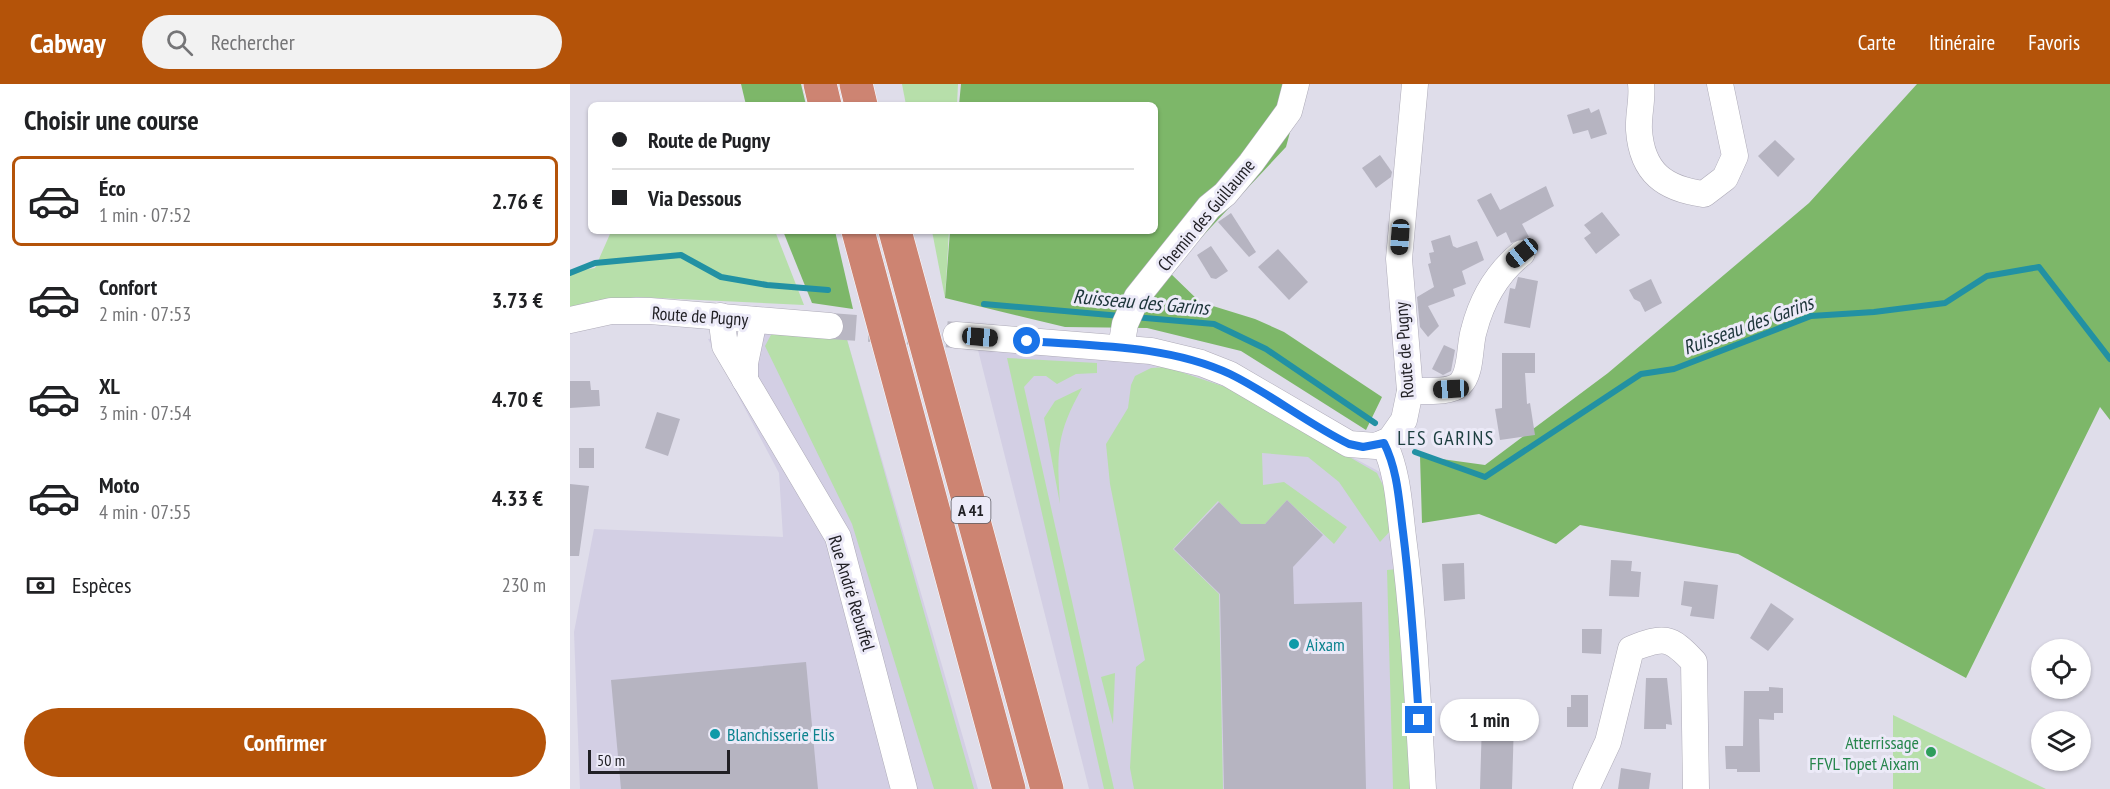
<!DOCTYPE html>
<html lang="fr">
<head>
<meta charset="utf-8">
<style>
	:root { --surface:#fff; --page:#f2f2f2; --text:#202124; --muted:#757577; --line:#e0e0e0; --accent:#b45309 }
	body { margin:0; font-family:"PT Sans Narrow",sans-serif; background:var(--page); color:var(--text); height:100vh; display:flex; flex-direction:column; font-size:22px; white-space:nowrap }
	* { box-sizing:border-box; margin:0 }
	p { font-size:20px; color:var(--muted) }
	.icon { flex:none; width:33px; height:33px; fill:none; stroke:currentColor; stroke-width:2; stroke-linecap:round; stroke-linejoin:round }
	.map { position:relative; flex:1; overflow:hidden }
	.panel { display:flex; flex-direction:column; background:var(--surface); width:570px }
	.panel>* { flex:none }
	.top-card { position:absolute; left:18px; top:18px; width:570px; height:132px; border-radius:9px; box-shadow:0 2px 4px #0004; display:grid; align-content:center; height:132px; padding:0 24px; background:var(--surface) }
	.controls { position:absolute; left:1461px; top:555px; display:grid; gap:12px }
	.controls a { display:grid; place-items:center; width:60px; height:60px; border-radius:50%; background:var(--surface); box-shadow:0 2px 4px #0004; font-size:30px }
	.scale { position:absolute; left:18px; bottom:15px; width:142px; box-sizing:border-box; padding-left:6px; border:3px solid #212025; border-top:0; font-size:16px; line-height:21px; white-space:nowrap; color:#212025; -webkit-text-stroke:4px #eceaf8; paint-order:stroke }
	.end { position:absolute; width:27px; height:27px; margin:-14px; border:8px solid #1a73e8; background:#fff; box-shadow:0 0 0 3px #fff }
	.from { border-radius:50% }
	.bubble { position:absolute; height:42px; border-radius:21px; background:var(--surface); box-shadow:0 2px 4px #0004; font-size:20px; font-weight:700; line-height:42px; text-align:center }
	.car { position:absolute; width:18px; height:36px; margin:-18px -9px; border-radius:8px; box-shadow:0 0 4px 2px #0007; background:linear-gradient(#222 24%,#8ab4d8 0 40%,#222 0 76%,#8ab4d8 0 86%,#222 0) }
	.top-card b { display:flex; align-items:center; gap:21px; height:57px; font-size:22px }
	.top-card b+b { border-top:2px solid var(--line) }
	.top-card i { width:15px; height:15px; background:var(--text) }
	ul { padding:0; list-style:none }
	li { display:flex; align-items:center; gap:18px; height:90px; margin:0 12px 9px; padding:0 12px; border:3px solid transparent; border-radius:9px }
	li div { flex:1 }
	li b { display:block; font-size:22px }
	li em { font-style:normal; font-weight:700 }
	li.selected { border-color:var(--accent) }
	li>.icon { width:54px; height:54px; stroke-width:1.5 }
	h2 { padding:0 24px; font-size:27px; line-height:72px }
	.pay { display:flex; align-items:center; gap:15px; height:66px; padding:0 24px; font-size:22px }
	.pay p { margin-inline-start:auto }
	.button { display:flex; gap:12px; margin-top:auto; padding:12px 24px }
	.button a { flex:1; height:69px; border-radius:36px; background:var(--accent); color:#fff; font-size:24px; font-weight:700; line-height:69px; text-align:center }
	header { display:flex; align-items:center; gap:36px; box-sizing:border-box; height:84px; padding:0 30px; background:var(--accent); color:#fff }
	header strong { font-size:28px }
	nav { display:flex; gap:33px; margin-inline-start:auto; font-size:21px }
	.search { width:420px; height:54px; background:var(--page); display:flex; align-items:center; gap:15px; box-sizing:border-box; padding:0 21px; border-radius:33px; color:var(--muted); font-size:22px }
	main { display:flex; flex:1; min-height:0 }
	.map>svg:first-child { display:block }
	.built { fill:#d3cfe4 }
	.green { fill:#b7dfaa }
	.forest { fill:#7db769 }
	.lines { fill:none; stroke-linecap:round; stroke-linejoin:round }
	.stream { stroke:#2291a3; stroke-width:6 }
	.building { fill:#b6b4c1 }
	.minor-tunnel { stroke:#b9b7c3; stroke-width:26; stroke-dasharray:26 13; stroke-linecap:butt }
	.minor-casing { stroke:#aeabb8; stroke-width:27 }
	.highway-casing { stroke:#fff; stroke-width:34 }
	.minor { stroke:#fff; stroke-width:26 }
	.highway { stroke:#cd8472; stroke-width:33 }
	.route { stroke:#1a73e8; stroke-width:8 }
	.culture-dot { fill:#0f9aa8; stroke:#eceaf8; stroke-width:2 }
	.leisure-dot { fill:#2e9e5b; stroke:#eceaf8; stroke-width:2 }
	.labels { text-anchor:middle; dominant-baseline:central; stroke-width:6; stroke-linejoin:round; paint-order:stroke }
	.shield { fill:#eceaf8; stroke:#5e5d64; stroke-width:1.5 }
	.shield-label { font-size:16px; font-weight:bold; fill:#212025 }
	.street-label { font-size:18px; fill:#212025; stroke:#eceaf8 }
	.culture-label { font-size:18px; fill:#0d838f; stroke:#eceaf8; text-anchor:start }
	.leisure-label { font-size:18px; fill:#27864d; stroke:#eceaf8; text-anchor:end }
	.water-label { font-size:20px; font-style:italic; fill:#1c3439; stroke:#eceaf8 }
	.neighbourhood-label { font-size:20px; letter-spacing:1.5px; fill:#1d3f40; stroke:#eceaf8 }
</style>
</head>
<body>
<header>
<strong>Cabway</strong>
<div class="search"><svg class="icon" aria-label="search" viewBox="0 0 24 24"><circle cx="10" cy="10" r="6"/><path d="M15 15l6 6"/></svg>Rechercher</div>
<nav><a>Carte</a><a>Itinéraire</a><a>Favoris</a></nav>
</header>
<main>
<section class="panel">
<h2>Choisir une course</h2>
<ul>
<li class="selected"><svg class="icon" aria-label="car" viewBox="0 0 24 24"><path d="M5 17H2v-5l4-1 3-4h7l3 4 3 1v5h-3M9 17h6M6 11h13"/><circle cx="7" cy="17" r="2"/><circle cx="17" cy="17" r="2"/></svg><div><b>Éco</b><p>1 min · 07:52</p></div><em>2.76 €</em></li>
<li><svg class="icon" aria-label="car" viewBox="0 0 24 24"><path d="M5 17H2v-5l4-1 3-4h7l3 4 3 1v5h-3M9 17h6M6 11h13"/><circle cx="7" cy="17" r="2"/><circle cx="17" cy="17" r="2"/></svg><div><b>Confort</b><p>2 min · 07:53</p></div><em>3.73 €</em></li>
<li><svg class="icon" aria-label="car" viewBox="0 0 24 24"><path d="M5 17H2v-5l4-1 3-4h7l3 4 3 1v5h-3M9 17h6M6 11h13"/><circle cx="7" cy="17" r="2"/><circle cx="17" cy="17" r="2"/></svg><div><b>XL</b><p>3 min · 07:54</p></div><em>4.70 €</em></li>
<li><svg class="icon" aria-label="car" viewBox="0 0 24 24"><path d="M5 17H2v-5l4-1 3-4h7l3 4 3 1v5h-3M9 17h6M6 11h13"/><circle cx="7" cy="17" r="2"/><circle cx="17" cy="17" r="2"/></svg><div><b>Moto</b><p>4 min · 07:55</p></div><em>4.33 €</em></li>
</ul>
<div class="pay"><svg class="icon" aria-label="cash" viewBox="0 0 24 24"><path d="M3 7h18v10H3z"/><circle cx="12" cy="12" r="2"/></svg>Espèces<p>230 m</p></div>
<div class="button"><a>Confirmer</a></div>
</section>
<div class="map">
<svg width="1540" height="705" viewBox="0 0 1540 705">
	<rect width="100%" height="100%" fill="#dfddea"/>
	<g class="built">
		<polygon points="223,247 276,252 408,705 10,705 4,548 24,445 213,453 209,389 138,255"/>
		<polygon points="407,262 599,282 666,305 724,342 810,388 822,412 842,705 519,705"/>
	</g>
	<g class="green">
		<polygon points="332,0 388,0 387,21 336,21"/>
		<polygon points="60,147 205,147 234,221 66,213 0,224 0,188 25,184 40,150"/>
		<polygon points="362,147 379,147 375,214"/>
		<polygon points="223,247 276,252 404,705 364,705 282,440 195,262 202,249"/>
		<polygon points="437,274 527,279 527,289 506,290 487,300 476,292 464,292 454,303 544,705 534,705"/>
		<polygon points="596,283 664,306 807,389 819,414 823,444 810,458 769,398 738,373 692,369 693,401 714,398 777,443 764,460 717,416 695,440 673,442 648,417 603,465 649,510 653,705 564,705 560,684 566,583 575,576 540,400 536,360 558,324 561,301 565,292 581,284"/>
		<path d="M512,304C486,351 487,367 490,420L474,334L485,317Z"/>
		<polygon points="827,485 844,705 823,705 817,486"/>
		<polygon points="545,589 543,640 531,593"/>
		<polygon points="1323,631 1476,705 1323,705"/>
	</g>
	<g class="forest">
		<polygon points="171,0 231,0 236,21 176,21"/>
		<polygon points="391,0 733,0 716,63 599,188 630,218 685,235 714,248 812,313 796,346 671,267 577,244 495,243 375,214 380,147 585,147 585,21 389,21"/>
		<polygon points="1347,0 1540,0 1540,336 1530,323 1396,594 1168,470 1010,441 986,460 909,430 852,439 850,372 915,381 1038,289 1239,119"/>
		<polygon points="213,147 265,147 283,225 242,219"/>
	</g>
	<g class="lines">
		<g class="stream">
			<polyline points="0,189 25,179 111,171 151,193 197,201 258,206"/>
			<polyline points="414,220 551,232"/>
			<polyline points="564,233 644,240 696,265 805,339"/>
			<polyline points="845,368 915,393 1071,290 1104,285 1241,232 1304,228 1375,219 1417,192 1469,183 1540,275"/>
		</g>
	</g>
	<g class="building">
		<polygon points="1019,24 1021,29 1029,25 1037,50 1021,55 1018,46 1003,50 997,31"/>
		<polygon points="1205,56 1225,75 1208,93 1188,72"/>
		<polygon points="810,71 822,88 821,93 806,104 792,84"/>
		<polygon points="976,102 984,122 952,140 959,153 941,159 936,148 927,153 907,116 921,109 930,126"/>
		<polygon points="1032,128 1050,151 1026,170 1014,154 1021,149 1014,141"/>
		<polygon points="661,129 686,168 679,173 648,138"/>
		<polygon points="880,151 883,162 887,164 907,157 914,176 892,187 896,200 883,205 885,212 858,222 869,242 858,253 850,243 847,213 864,203 858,180 861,179 859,169 864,168 861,157"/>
		<polygon points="641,162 658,187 646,195 641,194 627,171"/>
		<polygon points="708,165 738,198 719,216 688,183"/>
		<polygon points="948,193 968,197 960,244 934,239 940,204 945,205"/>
		<polygon points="1081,195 1092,219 1075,228 1070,218 1064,215 1059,206"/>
		<polygon points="874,261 885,266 881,287 873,291 862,285"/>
		<polygon points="932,269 965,269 965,289 955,289 957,320 960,319 965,351 930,356 925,325 932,324"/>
		<polygon points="0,297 20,297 21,306 29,306 30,322 0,324"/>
		<polygon points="87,328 110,335 98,372 75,364"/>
		<rect x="9" y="364" width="15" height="20"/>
		<polygon points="0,400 19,402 9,472 0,472"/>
		<polygon points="717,416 753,451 723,483 724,520 792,518 796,705 654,705 650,510 604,465 649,418 671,440 695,440"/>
		<polygon points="1041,476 1062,477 1061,487 1071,488 1069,513 1039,512"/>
		<polygon points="894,479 895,515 874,517 872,480"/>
		<polygon points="1114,497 1148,501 1144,535 1120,532 1122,523 1111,521"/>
		<polygon points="1201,519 1224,535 1198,567 1180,554"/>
		<polygon points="1012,545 1032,545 1031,570 1012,569"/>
		<polygon points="236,578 248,705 51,705 41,596"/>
		<polygon points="1076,594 1097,594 1102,641 1096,640 1096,645 1074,645"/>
		<polygon points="1199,603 1213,604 1213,629 1204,629 1204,636 1189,635 1190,688 1167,688 1167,685 1156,685 1155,662 1173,662 1174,607 1199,607"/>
		<polygon points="1001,611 1018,611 1018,643 997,643 997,623 1001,623"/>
		<polygon points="912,637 944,638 942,705 910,705"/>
		<polygon points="1051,684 1081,689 1079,705 1048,705"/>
	</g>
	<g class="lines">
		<polyline class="minor-tunnel" points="260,242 386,251"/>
		<g class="minor-casing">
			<g id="minor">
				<path d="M1071,0C1073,15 1068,31 1069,46C1072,89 1095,105 1134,110L1155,94L1165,72L1150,0"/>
				<polyline points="151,232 155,262 268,453 334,705"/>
				<polyline points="0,236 41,227 80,227 260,242"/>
				<polyline points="386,251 581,267 631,279 659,290 779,360 806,362 820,356 834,336 840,307 829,175 845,0"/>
				<polyline points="551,264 555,240 567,213 639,123 655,110 681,79 719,27 726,0"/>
				<polyline points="175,296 175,279 184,236"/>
				<path d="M840,307C853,306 879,310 890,300C902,289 899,261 904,246C912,215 927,189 952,169"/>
				<path d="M814,359C828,389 829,421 833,453C844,536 848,621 853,705"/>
				<path d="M1016,705L1038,658L1061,565C1094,552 1100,552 1124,578L1126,705"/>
			</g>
		</g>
		<g class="highway-casing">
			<g id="highway">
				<polyline points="250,0 255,21"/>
				<polyline points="286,0 291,21"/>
				<polyline points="288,147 439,705"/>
				<polyline points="325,147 477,705"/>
			</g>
		</g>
		<use href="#minor" class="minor"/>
		<use href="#highway" class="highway"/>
	</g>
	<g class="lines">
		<path class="route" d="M457,257C524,262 598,261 660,290C701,310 738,340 779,360L793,363L814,359C828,387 829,418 833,448C841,511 845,573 849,636"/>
	</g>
	<g class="culture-dot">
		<circle cx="724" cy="560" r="6"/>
		<circle cx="145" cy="650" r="6"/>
	</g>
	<circle class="leisure-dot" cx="1361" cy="668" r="6"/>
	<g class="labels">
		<rect class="shield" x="381.5" y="413" width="39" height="26" rx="4.5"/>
		<g class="shield-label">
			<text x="401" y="426">A 41</text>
		</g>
		<g class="street-label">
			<text transform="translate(636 131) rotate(-50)">Chemin des Guillaume</text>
			<text transform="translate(130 232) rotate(4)">Route de Pugny</text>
			<text transform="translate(834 266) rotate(-94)">Route de Pugny</text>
			<text transform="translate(282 509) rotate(73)">Rue André Rebuffel</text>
		</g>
		<g class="culture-label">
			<text x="736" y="560">Aixam</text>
			<text x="157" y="650">Blanchisserie Elis</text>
		</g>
		<g class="leisure-label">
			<text x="1349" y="658">Atterrissage<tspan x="1349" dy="21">FFVL Topet Aixam</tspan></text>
		</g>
		<g class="water-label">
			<text transform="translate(571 218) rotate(5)">Ruisseau des Garins</text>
			<text transform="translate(1178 241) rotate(-20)">Ruisseau des Garins</text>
		</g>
		<g class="neighbourhood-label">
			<text x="876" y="354">LES GARINS</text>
		</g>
	</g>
</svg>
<div class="controls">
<a><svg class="icon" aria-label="locate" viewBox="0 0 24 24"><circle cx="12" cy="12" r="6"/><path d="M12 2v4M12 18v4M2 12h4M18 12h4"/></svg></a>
<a><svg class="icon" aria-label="layers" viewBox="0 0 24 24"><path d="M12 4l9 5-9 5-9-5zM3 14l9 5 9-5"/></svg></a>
</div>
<div class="scale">50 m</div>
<i class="end from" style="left:457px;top:257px"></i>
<i class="end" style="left:849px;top:636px"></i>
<div class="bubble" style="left:870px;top:615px;width:99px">1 min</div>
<i class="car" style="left:830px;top:153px;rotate:184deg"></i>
<i class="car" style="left:952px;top:169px;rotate:231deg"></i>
<i class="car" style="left:410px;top:253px;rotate:95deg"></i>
<i class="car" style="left:881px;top:305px;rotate:267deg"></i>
<div class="top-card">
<b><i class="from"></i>Route de Pugny</b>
<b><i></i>Via Dessous</b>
</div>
</div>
</main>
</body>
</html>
